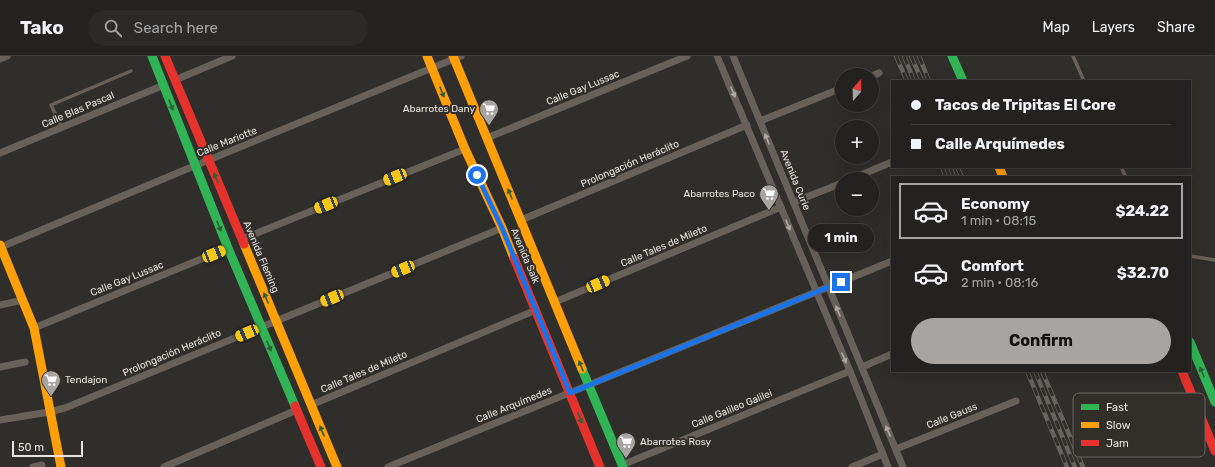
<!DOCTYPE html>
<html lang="en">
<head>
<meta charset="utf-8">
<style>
	:root { --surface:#242220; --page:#2c2a29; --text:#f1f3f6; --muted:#a3a4a5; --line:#413f3e; --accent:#a7a4a1 }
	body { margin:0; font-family:Rubik,sans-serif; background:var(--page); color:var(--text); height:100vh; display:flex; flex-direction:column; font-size:15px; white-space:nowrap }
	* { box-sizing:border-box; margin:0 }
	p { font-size:13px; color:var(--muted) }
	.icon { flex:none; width:22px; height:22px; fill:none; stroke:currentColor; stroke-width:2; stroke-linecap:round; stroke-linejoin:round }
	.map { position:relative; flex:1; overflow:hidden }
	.panel { position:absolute; left:891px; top:120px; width:300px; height:196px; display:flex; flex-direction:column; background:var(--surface); border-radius:0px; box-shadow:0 4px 16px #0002,0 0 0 1px var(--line) }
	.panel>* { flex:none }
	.guide { position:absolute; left:891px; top:24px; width:300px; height:88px; border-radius:0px; box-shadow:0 4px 16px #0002,0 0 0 1px var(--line); display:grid; align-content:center; height:88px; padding:0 20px; background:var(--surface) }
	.needle { width:26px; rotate:20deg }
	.tools { position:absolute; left:835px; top:12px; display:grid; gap:8px }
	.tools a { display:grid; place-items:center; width:44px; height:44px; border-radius:50%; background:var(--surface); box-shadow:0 4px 16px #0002,0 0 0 1px var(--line); font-size:20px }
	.scale { position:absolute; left:12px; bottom:10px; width:71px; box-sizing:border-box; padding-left:4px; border:2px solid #e7e4e1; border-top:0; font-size:11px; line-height:14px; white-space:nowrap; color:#e7e4e1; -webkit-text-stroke:3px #322e29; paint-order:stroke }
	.end { position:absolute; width:18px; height:18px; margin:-9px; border:5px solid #1a73e8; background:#fff; box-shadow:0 0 0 2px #fff }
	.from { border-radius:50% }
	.bubble { position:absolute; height:28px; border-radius:14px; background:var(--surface); box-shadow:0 4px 16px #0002,0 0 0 1px var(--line); font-size:13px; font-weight:700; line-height:28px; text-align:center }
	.car { position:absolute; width:12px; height:24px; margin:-12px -6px; border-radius:5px; box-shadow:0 0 3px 1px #0007; background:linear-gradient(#f5c518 24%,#345 0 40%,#f5c518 0 76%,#345 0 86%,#f5c518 0) }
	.guide b { display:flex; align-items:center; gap:14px; height:38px; font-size:15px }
	.guide b+b { border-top:1px solid var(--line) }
	.guide i { width:10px; height:10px; background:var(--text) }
	ul { padding:7px 0 0; list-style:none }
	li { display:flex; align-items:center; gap:12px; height:56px; margin:0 8px 6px; padding:0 12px; border:2px solid transparent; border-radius:0px }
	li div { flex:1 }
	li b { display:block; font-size:15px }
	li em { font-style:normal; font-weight:700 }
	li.current { border-color:var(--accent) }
	li>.icon { width:36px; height:36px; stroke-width:1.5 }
	.primary-button { display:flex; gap:8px; margin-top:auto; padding:8px 20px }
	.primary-button a { flex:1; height:46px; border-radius:24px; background:var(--accent); color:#111; font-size:16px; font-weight:700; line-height:46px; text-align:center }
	header { display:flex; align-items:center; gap:24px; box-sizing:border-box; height:56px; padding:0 20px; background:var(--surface); border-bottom:1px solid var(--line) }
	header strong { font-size:19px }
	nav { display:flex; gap:22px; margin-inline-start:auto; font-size:14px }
	.search { width:280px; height:36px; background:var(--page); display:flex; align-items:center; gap:10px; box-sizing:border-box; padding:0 14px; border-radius:22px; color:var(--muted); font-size:15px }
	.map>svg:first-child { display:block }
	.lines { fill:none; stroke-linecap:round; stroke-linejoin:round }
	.lane { stroke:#68615a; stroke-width:3.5 }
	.street { stroke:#68615a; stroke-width:7 }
	.fast { stroke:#30b455; stroke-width:9 }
	.slow { stroke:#ff9f0a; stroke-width:9 }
	.jam { stroke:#e5322d; stroke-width:9 }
	.rail-casing { stroke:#67645f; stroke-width:4.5 }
	.rail { stroke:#322e29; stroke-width:3; stroke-dasharray:9; stroke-linecap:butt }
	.oneway { fill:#315d38 }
	.oneway2 { fill:#aea9a4 }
	.route { stroke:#1a73e8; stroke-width:5 }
	.labels { text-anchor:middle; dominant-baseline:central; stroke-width:4; stroke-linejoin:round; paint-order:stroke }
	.street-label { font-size:10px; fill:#e7e4e1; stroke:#322e29 }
	.poi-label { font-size:10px; fill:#e7e4e1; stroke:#322e29; text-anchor:end }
	.key { fill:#322e29; stroke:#686560; stroke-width:1 }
	.key-label { font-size:11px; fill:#e7e4e1 }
</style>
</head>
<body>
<header>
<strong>Tako</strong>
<div class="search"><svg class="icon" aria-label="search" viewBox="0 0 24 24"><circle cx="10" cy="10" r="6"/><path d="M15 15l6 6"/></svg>Search here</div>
<nav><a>Map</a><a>Layers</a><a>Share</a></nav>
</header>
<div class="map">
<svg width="1215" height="411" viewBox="0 0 1215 411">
	<rect width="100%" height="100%" fill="#302e2b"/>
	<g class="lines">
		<g class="lane">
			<polyline points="1073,0 1084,25"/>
			<polyline points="62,72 51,49 131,15"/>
			<polyline points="1121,111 1126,121"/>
			<polyline points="1190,200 1215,204"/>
		</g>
		<g class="street">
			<polyline points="717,0 850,315 888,411"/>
			<polyline points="733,0 903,411"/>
			<polyline points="0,3 7,0"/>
			<polyline points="872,20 879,17"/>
			<polyline points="175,24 232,0"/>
			<polyline points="760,65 842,32"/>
			<polyline points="487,82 687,0"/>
			<polyline points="0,97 164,29"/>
			<polyline points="851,123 892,106"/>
			<polyline points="794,146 842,127"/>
			<polyline points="521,164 747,69"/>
			<polyline points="242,183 465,93"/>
			<polyline points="1,191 194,110 461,0"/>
			<polyline points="555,246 781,151"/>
			<polyline points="0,249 23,244"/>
			<polyline points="34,272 228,192"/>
			<polyline points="0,311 25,306"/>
			<polyline points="862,311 892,298"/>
			<polyline points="311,349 536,254"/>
			<polyline points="0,364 49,356 65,352 502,172"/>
			<polyline points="896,393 1016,345"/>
			<polyline points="622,409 850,315"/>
			<polyline points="33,411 42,409"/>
			<polyline points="164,411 297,354"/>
			<polyline points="388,411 892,205"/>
			<polyline points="852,411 883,398"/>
		</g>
		<g class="fast">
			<polyline points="152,0 228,192 295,350"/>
			<polyline points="952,0 963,25"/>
			<polyline points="1190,286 1215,346"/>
			<polyline points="582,313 623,411"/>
		</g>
		<g class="slow">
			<polyline points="427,0 465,93 502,172 514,202"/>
			<polyline points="453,0 582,313"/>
			<polyline points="999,111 1003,121"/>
			<polyline points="244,188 337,411"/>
			<polyline points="0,189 34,272 61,411"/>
		</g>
		<g class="jam">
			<polyline points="165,0 244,188"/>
			<polyline points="514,202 600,411"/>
			<polyline points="1182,315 1215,395"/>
			<polyline points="295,350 321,411"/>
		</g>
		<g class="rail-casing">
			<g id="rail">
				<polyline points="896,0 907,25"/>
				<polyline points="904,0 914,25"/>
				<polyline points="911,0 922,25"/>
				<polyline points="919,0 929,25"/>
				<polyline points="942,111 946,121"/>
				<polyline points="950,111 954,121"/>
				<polyline points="957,111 962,121"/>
				<polyline points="1027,315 1067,411"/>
				<polyline points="1035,315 1075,411"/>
				<polyline points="1042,315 1083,411"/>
			</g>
		</g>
		<use href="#rail" class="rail"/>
	</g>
	<defs><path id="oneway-solid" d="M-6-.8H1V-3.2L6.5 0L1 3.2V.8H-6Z"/></defs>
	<g class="oneway">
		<use href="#oneway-solid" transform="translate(442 36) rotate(68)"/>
		<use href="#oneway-solid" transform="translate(171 49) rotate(69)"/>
		<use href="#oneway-solid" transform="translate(216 122) rotate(-113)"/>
		<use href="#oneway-solid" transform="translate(510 138) rotate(-112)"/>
		<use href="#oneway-solid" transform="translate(219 170) rotate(68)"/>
		<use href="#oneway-solid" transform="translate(266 242) rotate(-113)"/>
		<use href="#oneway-solid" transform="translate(269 290) rotate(67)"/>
		<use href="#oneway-solid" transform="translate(581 310) rotate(-112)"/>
		<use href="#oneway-solid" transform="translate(1202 316) rotate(-113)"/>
		<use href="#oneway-solid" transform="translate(580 362) rotate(68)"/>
		<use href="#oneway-solid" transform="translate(322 375) rotate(-113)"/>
	</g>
	<g class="oneway2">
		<use href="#oneway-solid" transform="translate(733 36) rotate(67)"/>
		<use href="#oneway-solid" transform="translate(767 83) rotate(-112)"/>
		<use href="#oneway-solid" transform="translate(788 169) rotate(68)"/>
		<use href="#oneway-solid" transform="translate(838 255) rotate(-112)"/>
		<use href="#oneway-solid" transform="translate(844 302) rotate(67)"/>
		<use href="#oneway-solid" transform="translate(888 375) rotate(-113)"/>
	</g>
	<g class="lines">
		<polyline class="route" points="477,119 502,172 570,337 841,226"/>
	</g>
	<defs>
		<g id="supermarket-pin" transform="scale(1)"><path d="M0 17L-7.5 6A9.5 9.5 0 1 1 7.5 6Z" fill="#a7a4a1" stroke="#322e29"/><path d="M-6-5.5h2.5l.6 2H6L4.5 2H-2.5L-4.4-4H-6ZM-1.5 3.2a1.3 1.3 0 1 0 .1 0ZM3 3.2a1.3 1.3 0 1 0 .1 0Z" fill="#fff"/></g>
	</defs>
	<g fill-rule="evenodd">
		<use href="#supermarket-pin" x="489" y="53"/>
		<use href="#supermarket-pin" x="769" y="138"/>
		<use href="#supermarket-pin" x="51" y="324"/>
		<use href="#supermarket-pin" x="626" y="386"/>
	</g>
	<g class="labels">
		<g class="street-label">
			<text transform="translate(583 32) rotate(-22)">Calle Gay Lussac</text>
			<text transform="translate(78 54) rotate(-23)">Calle Blas Pascal</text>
			<text transform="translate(227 86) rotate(-22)">Calle Mariotte</text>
			<text transform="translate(630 108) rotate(-23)">Prolongación Heráclito</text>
			<text transform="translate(795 124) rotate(68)">Avenida Curie</text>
			<text transform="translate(664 190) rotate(-23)">Calle Tales de Mileto</text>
			<text transform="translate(525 200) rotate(67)">Avenida Salk</text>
			<text transform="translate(261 201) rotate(67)">Avenida Fleming</text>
			<text transform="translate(127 223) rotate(-22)">Calle Gay Lussac</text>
			<text transform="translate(172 297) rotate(-23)">Prolongación Heráclito</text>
			<text transform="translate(364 316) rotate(-23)">Calle Tales de Mileto</text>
			<text transform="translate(514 349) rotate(-22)">Calle Arquímedes</text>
			<text transform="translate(732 353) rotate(-22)">Calle Galileo Galilei</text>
			<text transform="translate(952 360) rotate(-22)">Calle Gauss</text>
		</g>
		<g class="poi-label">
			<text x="475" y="53">Abarrotes Dany</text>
			<text x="755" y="138">Abarrotes Paco</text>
			<text x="65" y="324" text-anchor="start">Tendajon</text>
			<text x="640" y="386" text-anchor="start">Abarrotes Rosy</text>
		</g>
	</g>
	<rect x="1073" y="337" width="132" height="64" rx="6" class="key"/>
	<rect x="1081" y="348" width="18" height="6" fill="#30b455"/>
	<rect x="1081" y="366" width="18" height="6" fill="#ff9f0a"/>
	<rect x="1081" y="384" width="18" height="6" fill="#e5322d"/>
	<g class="key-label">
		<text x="1106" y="355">Fast</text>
		<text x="1106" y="373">Slow</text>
		<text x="1106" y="391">Jam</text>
	</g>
</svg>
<div class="tools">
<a><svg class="needle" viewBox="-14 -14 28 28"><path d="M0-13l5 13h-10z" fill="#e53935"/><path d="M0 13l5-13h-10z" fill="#a3a4a5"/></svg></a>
<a>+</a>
<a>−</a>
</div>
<div class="scale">50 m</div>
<i class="end from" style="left:477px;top:119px"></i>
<i class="end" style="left:841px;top:226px"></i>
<div class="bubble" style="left:808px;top:168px;width:66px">1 min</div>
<i class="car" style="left:395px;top:121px;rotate:248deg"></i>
<i class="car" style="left:326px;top:149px;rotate:248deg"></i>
<i class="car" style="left:214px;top:198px;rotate:68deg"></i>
<i class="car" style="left:403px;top:213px;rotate:248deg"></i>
<i class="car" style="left:598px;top:228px;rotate:67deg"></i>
<i class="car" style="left:332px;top:242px;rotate:248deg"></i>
<i class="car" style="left:247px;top:277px;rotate:247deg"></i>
<div class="guide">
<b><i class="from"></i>Tacos de Tripitas El Core</b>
<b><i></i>Calle Arquímedes</b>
</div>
<section class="panel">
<ul>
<li class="current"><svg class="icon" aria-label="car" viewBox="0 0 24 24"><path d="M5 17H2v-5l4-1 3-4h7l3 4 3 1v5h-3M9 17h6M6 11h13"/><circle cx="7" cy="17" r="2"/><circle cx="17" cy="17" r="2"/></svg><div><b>Economy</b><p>1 min · 08:15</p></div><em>$24.22</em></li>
<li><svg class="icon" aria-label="car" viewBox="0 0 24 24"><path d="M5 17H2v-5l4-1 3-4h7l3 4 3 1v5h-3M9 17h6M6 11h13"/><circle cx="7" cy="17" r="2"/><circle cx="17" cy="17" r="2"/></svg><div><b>Comfort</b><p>2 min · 08:16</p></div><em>$32.70</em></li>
</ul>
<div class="primary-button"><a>Confirm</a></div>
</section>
</div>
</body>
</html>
